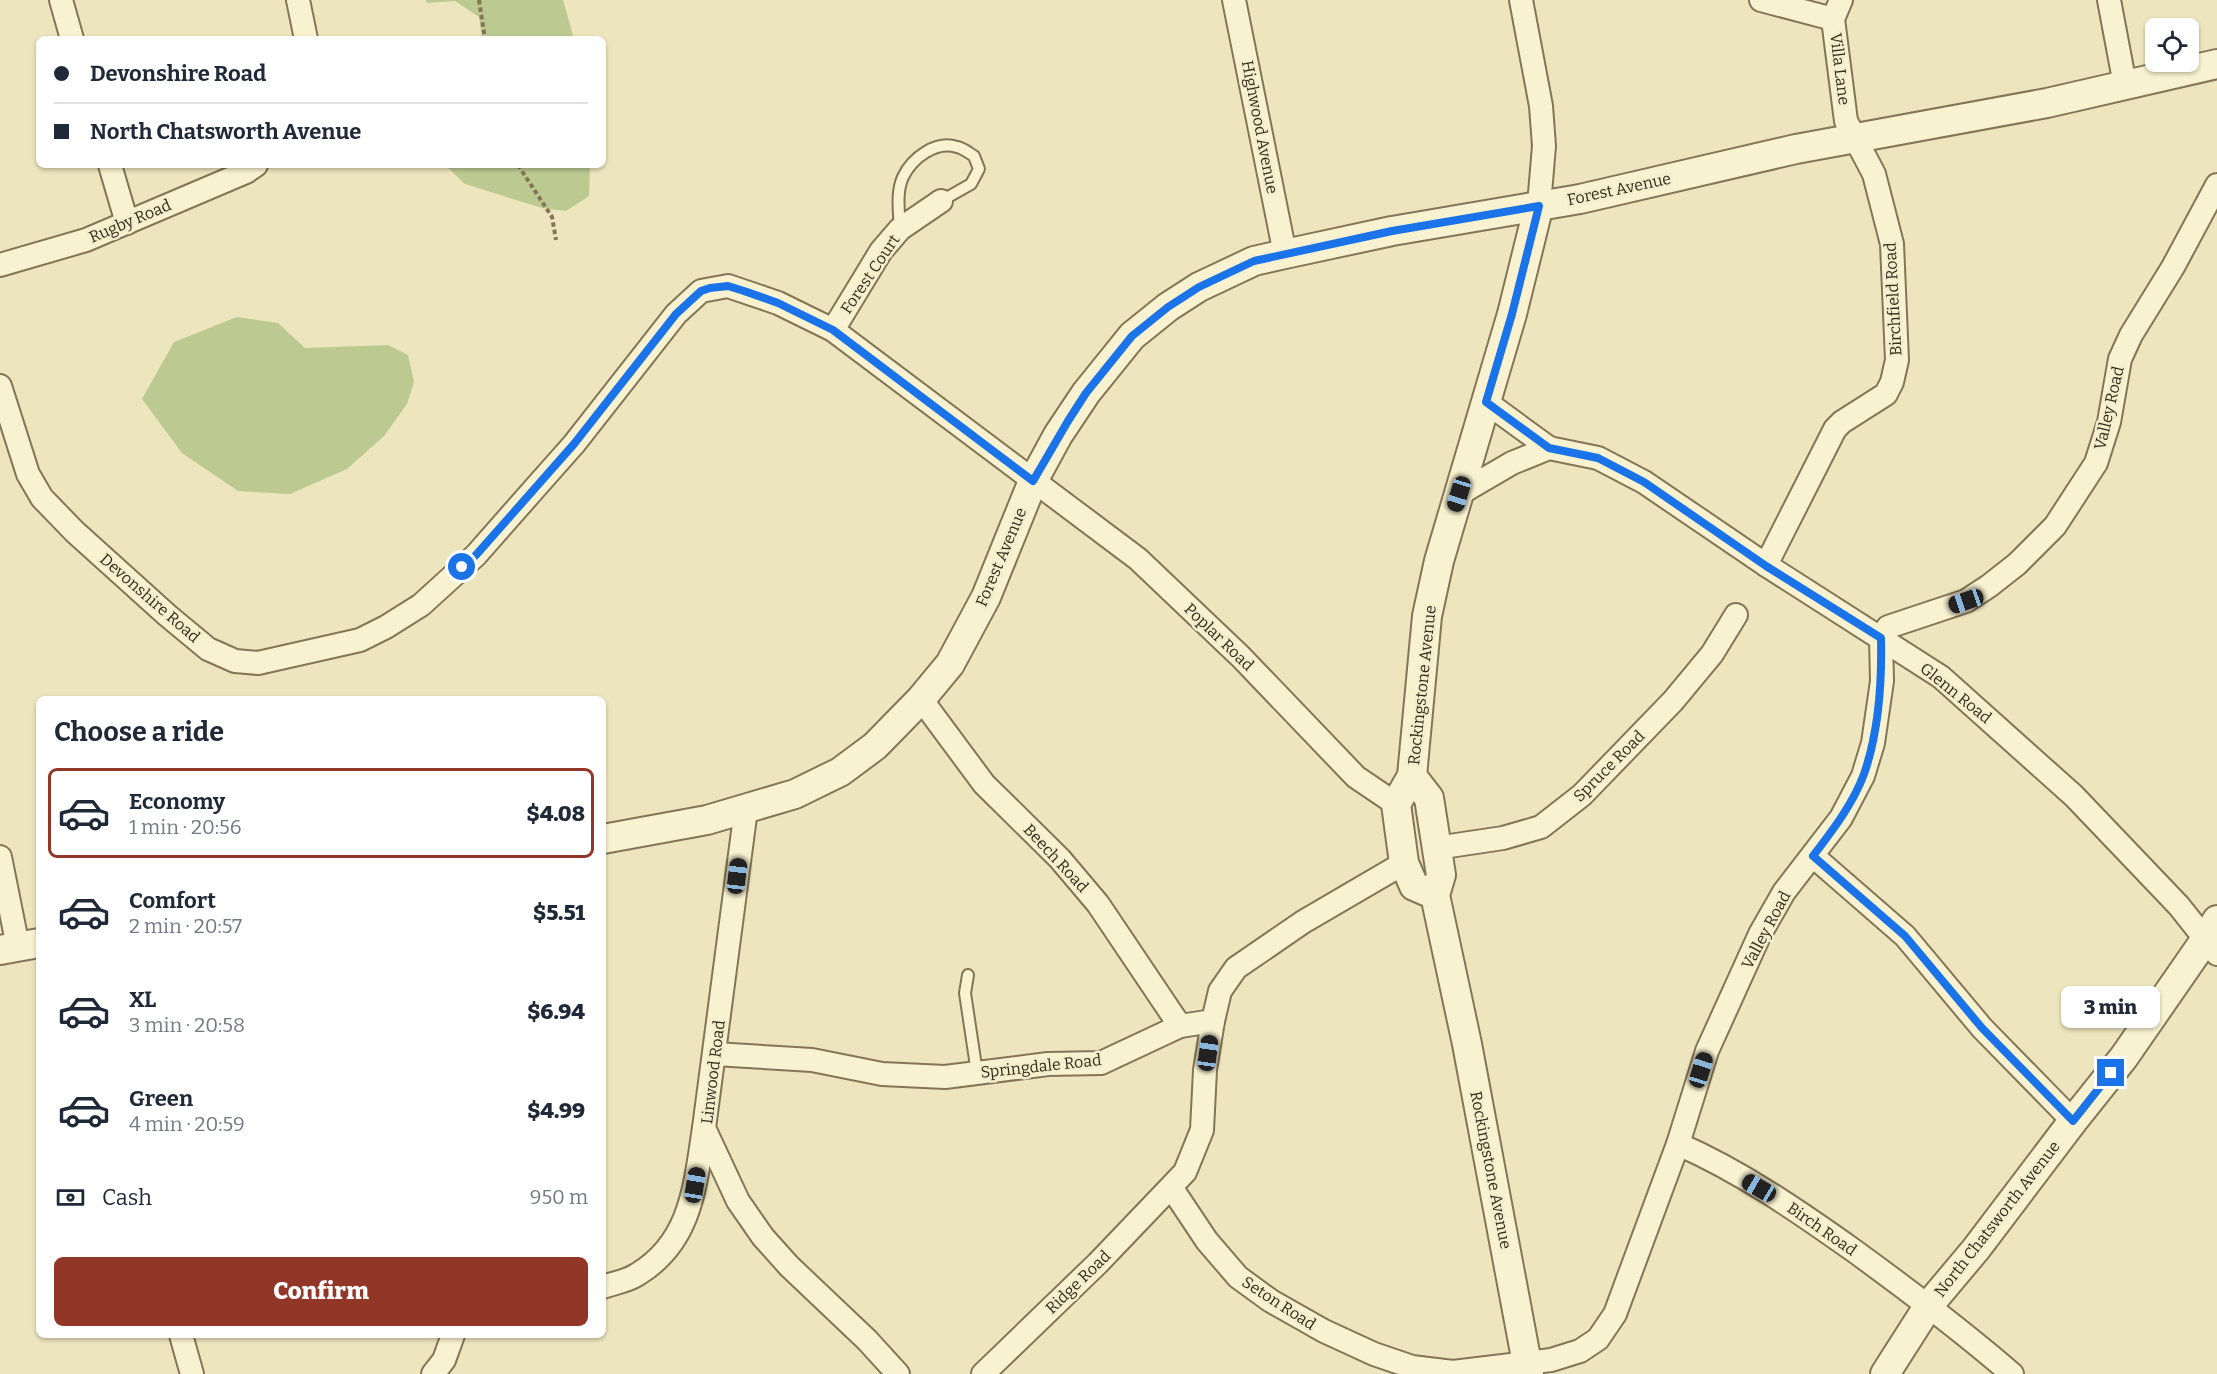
<!DOCTYPE html>
<html lang="en">
<head>
<meta charset="utf-8">
<style>
	:root { --surface:#fff; --page:#f6f6f7; --text:#1f2937; --muted:#747a83; --line:#e0e1e3; --accent:#923628 }
	body { margin:0; font-family:Bitter,serif; background:var(--page); color:var(--text); height:100vh; display:flex; flex-direction:column; font-size:22px; white-space:nowrap }
	* { box-sizing:border-box; margin:0 }
	p { font-size:20px; color:var(--muted) }
	.icon { flex:none; width:33px; height:33px; fill:none; stroke:currentColor; stroke-width:2; stroke-linecap:round; stroke-linejoin:round }
	.map { position:relative; flex:1; overflow:hidden }
	.panel { position:absolute; left:36px; top:696px; width:570px; height:642px; display:flex; flex-direction:column; background:var(--surface); border-radius:9px; box-shadow:0 2px 4px #0004 }
	.panel>* { flex:none }
	.banner { position:absolute; left:36px; top:36px; width:570px; height:132px; border-radius:9px; box-shadow:0 2px 4px #0004; display:grid; align-content:center; height:132px; padding:0 18px; background:var(--surface) }
	.fabs { position:absolute; left:2145px; top:18px; display:grid; gap:12px }
	.fabs a { display:grid; place-items:center; width:54px; height:54px; border-radius:9px; background:var(--surface); box-shadow:0 2px 4px #0004; font-size:30px }
	.end { position:absolute; width:27px; height:27px; margin:-14px; border:8px solid #1a73e8; background:#fff; box-shadow:0 0 0 3px #fff }
	.from { border-radius:50% }
	.bubble { position:absolute; height:42px; border-radius:9px; background:var(--surface); box-shadow:0 2px 4px #0004; font-size:20px; font-weight:800; line-height:42px; text-align:center }
	.car { position:absolute; width:18px; height:36px; margin:-18px -9px; border-radius:8px; box-shadow:0 0 4px 2px #0007; background:linear-gradient(#222 24%,#8ab4d8 0 40%,#222 0 76%,#8ab4d8 0 86%,#222 0) }
	.banner b { display:flex; align-items:center; gap:21px; height:57px; font-size:22px }
	.banner b+b { border-top:2px solid var(--line) }
	.banner i { width:15px; height:15px; background:var(--text) }
	ul { padding:0; list-style:none }
	li { display:flex; align-items:center; gap:18px; height:90px; margin:0 12px 9px; padding:0 6px; border:3px solid transparent; border-radius:9px }
	li div { flex:1 }
	li b { display:block; font-size:22px }
	li em { font-style:normal; font-weight:800 }
	li.active { border-color:var(--accent) }
	li>.icon { width:54px; height:54px; stroke-width:1.5 }
	h2 { padding:0 18px; font-size:27px; line-height:72px }
	.pay { display:flex; align-items:center; gap:15px; height:66px; padding:0 18px; font-size:22px }
	.pay p { margin-inline-start:auto }
	.cta { display:flex; gap:12px; margin-top:auto; padding:12px 18px }
	.cta a { flex:1; height:69px; border-radius:9px; background:var(--accent); color:#fff; font-size:24px; font-weight:800; line-height:69px; text-align:center }
	.map>svg:first-child { display:block }
	.green { fill:#bcca92 }
	.lines { fill:none; stroke-linecap:round; stroke-linejoin:round }
	.service-casing { stroke:#847557; stroke-width:14 }
	.minor-casing { stroke:#847557; stroke-width:26 }
	.tertiary-casing { stroke:#847557; stroke-width:32 }
	.path { stroke:#847557; stroke-width:4; stroke-dasharray:4.5 3; stroke-linecap:butt }
	.service { stroke:#f8f2d0; stroke-width:10 }
	.minor { stroke:#f8f2d0; stroke-width:22 }
	.tertiary { stroke:#f8f2d0; stroke-width:28 }
	.route { stroke:#1a73e8; stroke-width:8 }
	.labels { text-anchor:middle; dominant-baseline:central; stroke-width:5; stroke-linejoin:round; paint-order:stroke }
	.street-label { font-size:16px; fill:#342b1b; stroke:#f4eecd }
</style>
</head>
<body>
<div class="map">
<svg width="2217" height="1374" viewBox="0 0 2217 1374">
	<rect width="100%" height="100%" fill="#ede5bd"/>
	<g class="green">
		<polygon points="426,0 563,0 574,39 482,39 479,17 455,1 427,3"/>
		<polygon points="449,165 590,165 589,196 566,211 542,208 465,184 448,168"/>
		<polygon points="237,317 278,323 305,348 388,345 408,355 414,382 407,404 384,436 347,469 290,494 238,491 182,453 142,399 174,342"/>
	</g>
	<g class="lines">
		<g class="service-casing">
			<g id="service">
				<path d="M900,229C899,212 896,192 903,177C912,158 936,140 957,147C963,148 969,153 974,156L979,169L971,184L941,201"/>
				<polyline points="968,975 965,993 977,1073"/>
			</g>
		</g>
		<g class="minor-casing">
			<g id="minor">
				<polyline points="61,0 72,39"/>
				<polyline points="298,0 306,39"/>
				<polyline points="1234,0 1285,254"/>
				<polyline points="1521,0 1541,106 1544,146 1539,205"/>
				<polyline points="1761,0 1833,19"/>
				<polyline points="2109,0 2125,85"/>
				<polyline points="110,165 127,223"/>
				<polyline points="0,265 86,240 246,172 256,165"/>
				<polyline points="833,330 881,251 900,229 941,201"/>
				<polyline points="0,386 28,474 42,498 75,532 167,615 208,649 235,661 258,663 360,640 386,627 421,605 476,555 535,488 574,444 676,314 701,291 728,286 778,303 833,330 1138,559 1241,657 1356,777 1396,804"/>
				<polyline points="1486,402 1549,448"/>
				<polyline points="1459,494 1512,463 1549,448 1598,458 1644,482 1766,565 1941,677 2074,796 2179,906 2217,954"/>
				<polyline points="1766,565 1835,429 1842,422 1886,394 1892,382 1897,360 1892,244 1874,174 1846,121 1833,19 1841,0"/>
				<polyline points="921,699 984,784 1060,859 1098,904 1180,1026"/>
				<polyline points="746,809 704,1128 738,1201 763,1237 789,1266 867,1340 898,1374"/>
				<polyline points="1436,848 1503,838 1541,827 1582,795 1673,701 1712,654 1736,615"/>
				<polyline points="1813,856 1905,936 1982,1028 2073,1121"/>
				<polyline points="0,857 18,947"/>
				<polyline points="715,1054 812,1060 882,1074 945,1077 1048,1064 1101,1063 1180,1026 1213,1021"/>
				<path d="M1678,1144C1740,1171 1798,1211 1853,1250C1908,1290 1961,1330 2012,1374"/>
				<polyline points="1171,1187 1207,1241 1238,1277 1271,1301 1324,1331 1374,1354 1412,1367 1453,1372 1551,1360 1580,1351 1598,1339 1615,1314 1678,1144 1707,1051 1760,934 1784,892 1841,818 1863,776 1873,743 1882,681 1881,638 1888,627 1966,601 1989,586 2017,564 2055,526 2096,463 2109,422 2120,359 2131,335 2173,267 2217,185"/>
				<path d="M603,1287C614,1283 628,1281 638,1274C692,1241 695,1185 704,1128"/>
				<polyline points="181,1335 192,1374"/>
				<polyline points="433,1374 444,1360 453,1335"/>
				<polyline points="983,1374 1098,1263 1185,1172 1202,1130 1205,1070 1213,1021 1220,991 1236,968 1303,922 1404,863"/>
			</g>
		</g>
		<g class="tertiary-casing">
			<g id="tertiary">
				<polyline points="1412,776 1429,798 1441,875 1435,895 1467,1044 1529,1374"/>
				<polyline points="603,839 707,820 795,794 840,772 875,746 921,699 950,664 986,597 1033,481 1058,435 1086,393 1132,336 1168,307 1199,287 1254,261 1285,254 1392,231 1580,199 1796,149 2047,103 2217,64"/>
				<polyline points="1435,895 1414,886 1404,863 1396,804 1412,776 1427,616 1439,561 1512,314 1539,205"/>
				<polyline points="0,950 39,943"/>
				<polyline points="1885,1374 1929,1305 1976,1249 2073,1121 2124,1057 2205,940 2217,920"/>
			</g>
		</g>
		<g class="path">
			<polyline points="479,0 485,39"/>
			<polyline points="518,165 552,217 556,240"/>
		</g>
		<use href="#service" class="service"/>
		<use href="#minor" class="minor"/>
		<use href="#tertiary" class="tertiary"/>
	</g>
	<g class="lines">
		<path class="route" d="M462,567L476,555L574,444L676,314L701,291L710,288L728,286L744,291L778,303L833,330L1033,481L1068,421L1086,393L1132,336L1168,307L1199,287L1254,261L1392,231L1539,206L1512,314L1486,402L1549,448L1598,458L1644,482L1766,566L1881,638C1882,683 1879,731 1864,774C1853,804 1832,831 1813,856L1905,936L1982,1028L2073,1121L2111,1073"/>
	</g>
	<g class="labels">
		<g class="street-label">
			<text transform="translate(1840 69) rotate(83)">Villa Lane</text>
			<text transform="translate(1260 127) rotate(79)">Highwood Avenue</text>
			<text transform="translate(1619 189) rotate(-12)">Forest Avenue</text>
			<text transform="translate(130 221) rotate(-23)">Rugby Road</text>
			<text transform="translate(870 274) rotate(-56)">Forest Court</text>
			<text transform="translate(1893 299) rotate(-93)">Birchfield Road</text>
			<text transform="translate(2109 408) rotate(-77)">Valley Road</text>
			<text transform="translate(1001 557) rotate(-67)">Forest Avenue</text>
			<text transform="translate(150 598) rotate(41)">Devonshire Road</text>
			<text transform="translate(1219 637) rotate(44)">Poplar Road</text>
			<text transform="translate(1422 685) rotate(-84)">Rockingstone Avenue</text>
			<text transform="translate(1956 693) rotate(39)">Glenn Road</text>
			<text transform="translate(1609 766) rotate(-45)">Spruce Road</text>
			<text transform="translate(1056 858) rotate(47)">Beech Road</text>
			<text transform="translate(1766 930) rotate(-62)">Valley Road</text>
			<text transform="translate(1041 1066) rotate(-6)">Springdale Road</text>
			<text transform="translate(713 1072) rotate(-83)">Linwood Road</text>
			<text transform="translate(1491 1170) rotate(79)">Rockingstone Avenue</text>
			<text transform="translate(1997 1219) rotate(-52)">North Chatsworth Avenue</text>
			<text transform="translate(1822 1229) rotate(35)">Birch Road</text>
			<text transform="translate(1078 1282) rotate(-44)">Ridge Road</text>
			<text transform="translate(1279 1303) rotate(33)">Seton Road</text>
		</g>
	</g>
</svg>
<div class="fabs">
<a><svg class="icon" aria-label="locate" viewBox="0 0 24 24"><circle cx="12" cy="12" r="6"/><path d="M12 2v4M12 18v4M2 12h4M18 12h4"/></svg></a>
</div>
<i class="end from" style="left:462px;top:567px"></i>
<i class="end" style="left:2111px;top:1073px"></i>
<div class="bubble" style="left:2061px;top:986px;width:99px">3 min</div>
<i class="car" style="left:1459px;top:494px;rotate:197deg"></i>
<i class="car" style="left:1966px;top:601px;rotate:251deg"></i>
<i class="car" style="left:737px;top:876px;rotate:7deg"></i>
<i class="car" style="left:1208px;top:1053px;rotate:8deg"></i>
<i class="car" style="left:1701px;top:1070px;rotate:17deg"></i>
<i class="car" style="left:695px;top:1185px;rotate:9deg"></i>
<i class="car" style="left:1759px;top:1188px;rotate:300deg"></i>
<div class="banner">
<b><i class="from"></i>Devonshire Road</b>
<b><i></i>North Chatsworth Avenue</b>
</div>
<section class="panel">
<h2>Choose a ride</h2>
<ul>
<li class="active"><svg class="icon" aria-label="car" viewBox="0 0 24 24"><path d="M5 17H2v-5l4-1 3-4h7l3 4 3 1v5h-3M9 17h6M6 11h13"/><circle cx="7" cy="17" r="2"/><circle cx="17" cy="17" r="2"/></svg><div><b>Economy</b><p>1 min · 20:56</p></div><em>$4.08</em></li>
<li><svg class="icon" aria-label="car" viewBox="0 0 24 24"><path d="M5 17H2v-5l4-1 3-4h7l3 4 3 1v5h-3M9 17h6M6 11h13"/><circle cx="7" cy="17" r="2"/><circle cx="17" cy="17" r="2"/></svg><div><b>Comfort</b><p>2 min · 20:57</p></div><em>$5.51</em></li>
<li><svg class="icon" aria-label="car" viewBox="0 0 24 24"><path d="M5 17H2v-5l4-1 3-4h7l3 4 3 1v5h-3M9 17h6M6 11h13"/><circle cx="7" cy="17" r="2"/><circle cx="17" cy="17" r="2"/></svg><div><b>XL</b><p>3 min · 20:58</p></div><em>$6.94</em></li>
<li><svg class="icon" aria-label="car" viewBox="0 0 24 24"><path d="M5 17H2v-5l4-1 3-4h7l3 4 3 1v5h-3M9 17h6M6 11h13"/><circle cx="7" cy="17" r="2"/><circle cx="17" cy="17" r="2"/></svg><div><b>Green</b><p>4 min · 20:59</p></div><em>$4.99</em></li>
</ul>
<div class="pay"><svg class="icon" aria-label="cash" viewBox="0 0 24 24"><path d="M3 7h18v10H3z"/><circle cx="12" cy="12" r="2"/></svg>Cash<p>950 m</p></div>
<div class="cta"><a>Confirm</a></div>
</section>
</div>
</body>
</html>
